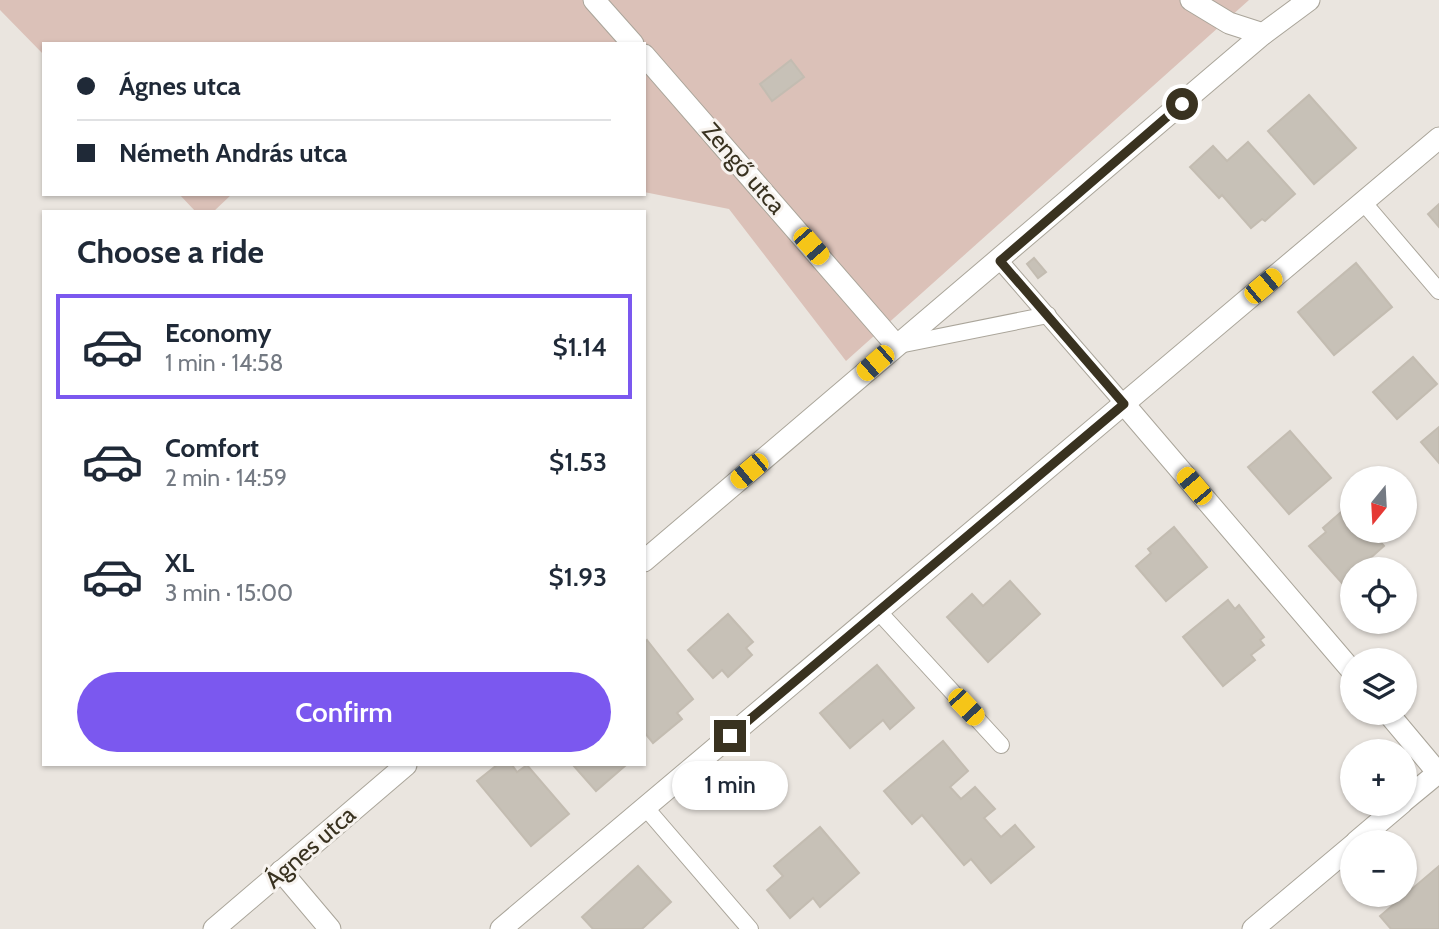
<!DOCTYPE html>
<html lang="en">
<head>
<meta charset="utf-8">
<style>
	:root { --surface:#fff; --page:#f6f6f7; --text:#1f2937; --muted:#747a83; --line:#e0e1e3; --accent:#7b58ef }
	body { margin:0; font-family:Cabin,sans-serif; background:var(--page); color:var(--text); height:100vh; display:flex; flex-direction:column; font-size:26px; white-space:nowrap }
	* { box-sizing:border-box; margin:0 }
	p { font-size:23px; color:var(--muted) }
	.icon { flex:none; width:38px; height:38px; fill:none; stroke:currentColor; stroke-width:2; stroke-linecap:round; stroke-linejoin:round }
	.map { position:relative; flex:1; overflow:hidden }
	.sheet { position:absolute; left:42px; top:210px; width:604px; height:556px; display:flex; flex-direction:column; background:var(--surface); border-radius:0px; box-shadow:0 2px 5px #0004 }
	.sheet>* { flex:none }
	.guide { position:absolute; left:42px; top:42px; width:604px; height:154px; border-radius:0px; box-shadow:0 2px 5px #0004; display:grid; align-content:center; height:154px; padding:0 35px; background:var(--surface) }
	.needle { width:46px; rotate:198deg }
	.fabs { position:absolute; left:1340px; top:466px; display:grid; gap:14px }
	.fabs a { display:grid; place-items:center; width:77px; height:77px; border-radius:50%; background:var(--surface); box-shadow:0 2px 5px #0004; font-size:35px }
	.end { position:absolute; width:32px; height:32px; margin:-16px; border:9px solid #393220; background:#fff; box-shadow:0 0 0 4px #fff }
	.from { border-radius:50% }
	.bubble { position:absolute; height:49px; border-radius:24px; background:var(--surface); box-shadow:0 2px 5px #0004; font-size:23px; font-weight:600; line-height:49px; text-align:center }
	.car { position:absolute; width:21px; height:42px; margin:-21px -10px; border-radius:9px; box-shadow:0 0 5px 2px #0007; background:linear-gradient(#f5c518 24%,#345 0 40%,#f5c518 0 76%,#345 0 86%,#f5c518 0) }
	.guide b { display:flex; align-items:center; gap:24px; height:66px; font-size:26px }
	.guide b+b { border-top:2px solid var(--line) }
	.guide i { width:18px; height:18px; background:var(--text) }
	ul { padding:0; list-style:none }
	li { display:flex; align-items:center; gap:21px; height:105px; margin:0 14px 10px; padding:0 21px; border:4px solid transparent; border-radius:0px }
	li div { flex:1 }
	li b { display:block; font-size:26px }
	li em { font-style:normal; font-weight:600 }
	li.active { border-color:var(--accent) }
	li>.icon { width:63px; height:63px; stroke-width:1.5 }
	h2 { padding:0 35px; font-size:32px; line-height:84px }
	.cta { display:flex; gap:14px; margin-top:auto; padding:14px 35px }
	.cta a { flex:1; height:80px; border-radius:42px; background:var(--accent); color:#fff; font-size:28px; font-weight:600; line-height:80px; text-align:center }
	.map>svg:first-child { display:block }
	.green { fill:#dbc1b8 }
	.building { fill:#c7c1b7; stroke:#c3bcb1; stroke-width:2 }
	.lines { fill:none; stroke-linecap:round; stroke-linejoin:round }
	.lane-casing { stroke:#aaa59a; stroke-width:18 }
	.street-casing { stroke:#aaa59a; stroke-width:23 }
	.lane { stroke:#fff; stroke-width:16 }
	.street { stroke:#fff; stroke-width:21 }
	.route { stroke:#393220; stroke-width:9 }
	.labels { text-anchor:middle; dominant-baseline:central; stroke-width:6; stroke-linejoin:round; paint-order:stroke }
	.street-label { font-size:24px; fill:#393220; stroke:#f7f3ef }
</style>
</head>
<body>
<div class="map">
<svg width="1439" height="929" viewBox="0 0 1439 929">
	<rect width="100%" height="100%" fill="#eae5df"/>
	<g class="green">
		<polygon points="0,0 1249,0 846,361 729,209 644,192 644,44 44,44 44,55 0,10"/>
		<polygon points="179,194 232,194 213,212 196,212"/>
	</g>
	<g class="building">
		<polygon points="791,60 804,77 772,101 760,84"/>
		<polygon points="1309,95 1356,148 1314,184 1268,131"/>
		<polygon points="1248,142 1295,194 1265,221 1262,219 1251,228 1222,195 1219,198 1190,167 1213,146 1227,161"/>
		<polygon points="1439,204 1439,227 1428,214"/>
		<polygon points="1034,258 1046,272 1038,278 1027,264"/>
		<polygon points="1356,263 1392,307 1334,355 1298,312"/>
		<polygon points="1413,357 1437,384 1397,419 1373,392"/>
		<polygon points="1439,427 1439,463 1421,442"/>
		<polygon points="1290,431 1331,478 1289,514 1248,467"/>
		<polygon points="1348,506 1353,511 1353,530 1370,530 1384,546 1358,569 1353,569 1353,574 1342,583 1309,546 1326,532 1323,528"/>
		<polygon points="1174,527 1207,567 1166,601 1136,566 1151,553 1148,549"/>
		<polygon points="1010,581 1040,614 988,662 947,617 972,594 983,606"/>
		<polygon points="1228,600 1235,609 1239,605 1264,637 1260,640 1264,645 1251,655 1255,660 1223,686 1183,637"/>
		<polygon points="728,614 753,642 746,648 752,655 728,677 722,670 713,678 688,650"/>
		<polygon points="647,640 693,699 677,713 682,719 653,743 644,732 644,643"/>
		<polygon points="877,665 914,708 890,729 883,720 850,748 820,713"/>
		<polygon points="943,741 968,771 950,787 961,799 975,787 995,809 984,818 1001,837 1015,825 1034,847 991,883 971,859 964,865 922,815 912,824 884,791"/>
		<polygon points="497,765 512,765 517,772 527,765 569,814 531,846 477,781"/>
		<polygon points="573,765 626,765 596,791"/>
		<polygon points="820,827 859,873 820,907 813,898 790,918 767,890 783,876 774,866"/>
		<polygon points="638,866 671,902 642,929 593,929 582,917"/>
		<polygon points="1439,866 1439,929 1391,929 1380,916"/>
	</g>
	<g class="lines">
		<g class="lane-casing">
			<g id="lane">
				<polyline points="1363,202 1439,291"/>
				<polyline points="1000,261 1124,404"/>
				<polyline points="899,345 1048,315"/>
				<polyline points="878,611 1001,745"/>
				<polyline points="645,807 750,929"/>
			</g>
		</g>
		<g class="street-casing">
			<g id="street">
				<polyline points="594,0 633,44"/>
				<polyline points="1191,0 1229,23 1263,34"/>
				<polyline points="644,55 896,345"/>
				<polyline points="1124,404 1353,672"/>
				<polyline points="644,561 1263,34 1309,0"/>
				<polyline points="1387,712 1439,774"/>
				<polyline points="1405,800 1439,772"/>
				<polyline points="1356,842 1402,803"/>
				<polyline points="281,871 330,929"/>
				<polyline points="214,929 406,765"/>
				<polyline points="501,929 1439,138"/>
				<polyline points="1253,929 1353,845"/>
			</g>
		</g>
		<use href="#lane" class="lane"/>
		<use href="#street" class="street"/>
	</g>
	<g class="lines">
		<polyline class="route" points="730,736 1124,404 1000,261 1182,104"/>
	</g>
	<g class="labels">
		<g class="street-label">
			<text transform="translate(744 168) rotate(49)">Zengő utca</text>
			<text transform="translate(310 847) rotate(-41)">Ágnes utca</text>
		</g>
	</g>
</svg>
<div class="fabs">
<a><svg class="needle" viewBox="-14 -14 28 28"><path d="M0-13l5 13h-10z" fill="#e53935"/><path d="M0 13l5-13h-10z" fill="#747a83"/></svg></a>
<a><svg class="icon" aria-label="locate" viewBox="0 0 24 24"><circle cx="12" cy="12" r="6"/><path d="M12 2v4M12 18v4M2 12h4M18 12h4"/></svg></a>
<a><svg class="icon" aria-label="layers" viewBox="0 0 24 24"><path d="M12 4l9 5-9 5-9-5zM3 14l9 5 9-5"/></svg></a>
<a>+</a>
<a>−</a>
</div>
<i class="end from" style="left:1182px;top:104px"></i>
<i class="end" style="left:730px;top:736px"></i>
<div class="bubble" style="left:672px;top:761px;width:116px">1 min</div>
<i class="car" style="left:811px;top:246px;rotate:139deg"></i>
<i class="car" style="left:1263px;top:286px;rotate:50deg"></i>
<i class="car" style="left:875px;top:363px;rotate:229deg"></i>
<i class="car" style="left:749px;top:471px;rotate:230deg"></i>
<i class="car" style="left:1194px;top:486px;rotate:320deg"></i>
<i class="car" style="left:966px;top:707px;rotate:137deg"></i>
<div class="guide">
<b><i class="from"></i>Ágnes utca</b>
<b><i></i>Németh András utca</b>
</div>
<section class="sheet">
<h2>Choose a ride</h2>
<ul>
<li class="active"><svg class="icon" aria-label="car" viewBox="0 0 24 24"><path d="M5 17H2v-5l4-1 3-4h7l3 4 3 1v5h-3M9 17h6M6 11h13"/><circle cx="7" cy="17" r="2"/><circle cx="17" cy="17" r="2"/></svg><div><b>Economy</b><p>1 min · 14:58</p></div><em>$1.14</em></li>
<li><svg class="icon" aria-label="car" viewBox="0 0 24 24"><path d="M5 17H2v-5l4-1 3-4h7l3 4 3 1v5h-3M9 17h6M6 11h13"/><circle cx="7" cy="17" r="2"/><circle cx="17" cy="17" r="2"/></svg><div><b>Comfort</b><p>2 min · 14:59</p></div><em>$1.53</em></li>
<li><svg class="icon" aria-label="car" viewBox="0 0 24 24"><path d="M5 17H2v-5l4-1 3-4h7l3 4 3 1v5h-3M9 17h6M6 11h13"/><circle cx="7" cy="17" r="2"/><circle cx="17" cy="17" r="2"/></svg><div><b>XL</b><p>3 min · 15:00</p></div><em>$1.93</em></li>
</ul>
<div class="cta"><a>Confirm</a></div>
</section>
</div>
</body>
</html>
